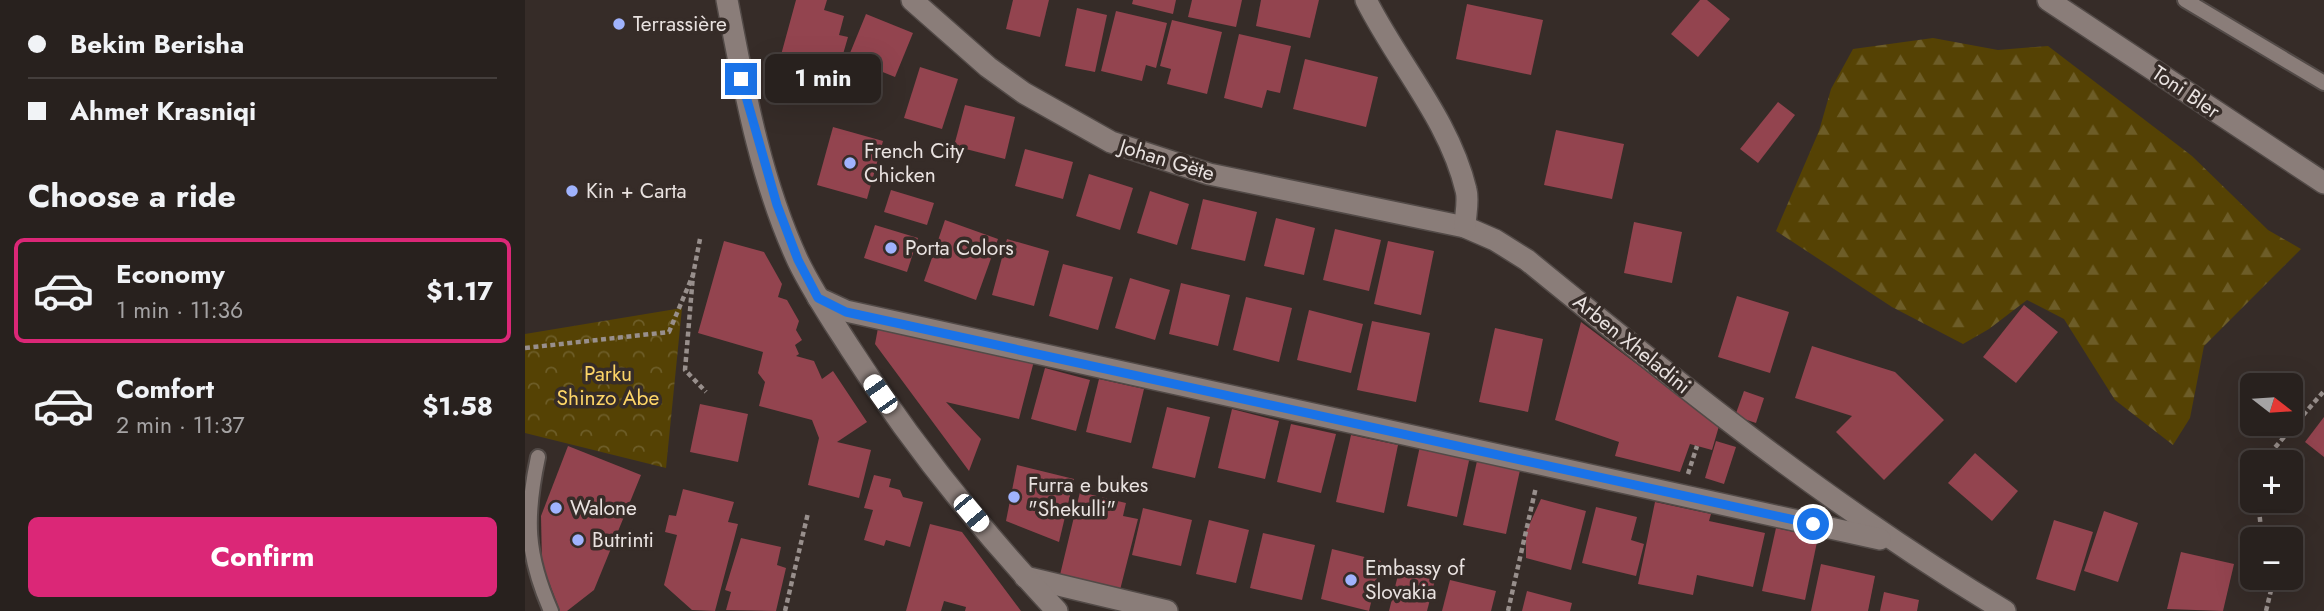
<!DOCTYPE html>
<html lang="en">
<head>
<meta charset="utf-8">
<style>
	:root { --surface:#28211e; --page:#302927; --text:#f1f3f6; --muted:#a5a3a4; --line:#443e3c; --accent:#db2777 }
	body { margin:0; font-family:Jost,sans-serif; background:var(--page); color:var(--text); height:100vh; display:flex; flex-direction:column; font-size:26px; white-space:nowrap }
	* { box-sizing:border-box; margin:0 }
	p { font-size:23px; color:var(--muted) }
	.icon { flex:none; width:38px; height:38px; fill:none; stroke:currentColor; stroke-width:2; stroke-linecap:round; stroke-linejoin:round }
	.map { position:relative; flex:1; overflow:hidden }
	.side { display:flex; flex-direction:column; background:var(--surface); width:525px }
	.side>* { flex:none }
	.banner { display:grid; align-content:center; height:154px; padding:0 28px; background:var(--surface) }
	.needle { width:46px; rotate:107deg }
	.tools { position:absolute; left:1715px; top:373px; display:grid; gap:14px }
	.tools a { display:grid; place-items:center; width:63px; height:63px; border-radius:10px; background:var(--surface); box-shadow:0 7px 28px #0002,0 0 0 2px var(--line); font-size:35px }
	.end { position:absolute; width:32px; height:32px; margin:-16px; border:9px solid #1a73e8; background:#fff; box-shadow:0 0 0 4px #fff }
	.from { border-radius:50% }
	.bubble { position:absolute; height:49px; border-radius:10px; background:var(--surface); box-shadow:0 7px 28px #0002,0 0 0 2px var(--line); font-size:23px; font-weight:700; line-height:49px; text-align:center }
	.car { position:absolute; width:21px; height:42px; margin:-21px -10px; border-radius:9px; box-shadow:0 0 5px 2px #0007; background:linear-gradient(#fff 24%,#345 0 40%,#fff 0 76%,#345 0 86%,#fff 0) }
	.banner b { display:flex; align-items:center; gap:24px; height:66px; font-size:26px }
	.banner b+b { border-top:2px solid var(--line) }
	.banner i { width:18px; height:18px; background:var(--text) }
	ul { padding:0; list-style:none }
	li { display:flex; align-items:center; gap:21px; height:105px; margin:0 14px 10px; padding:0 14px; border:4px solid transparent; border-radius:10px }
	li div { flex:1 }
	li b { display:block; font-size:26px }
	li em { font-style:normal; font-weight:700 }
	li.on { border-color:var(--accent) }
	li>.icon { width:63px; height:63px; stroke-width:1.5 }
	h2 { padding:0 28px; font-size:32px; line-height:84px }
	.primary-button { display:flex; gap:14px; margin-top:auto; padding:14px 28px }
	.primary-button a { flex:1; height:80px; border-radius:10px; background:var(--accent); color:#fff; font-size:28px; font-weight:700; line-height:80px; text-align:center }
	main { display:flex; flex:1; min-height:0 }
	.map>svg:first-child { display:block }
	.forest { fill:url(#forest-firs) }
	.park { fill:url(#park-crowns) }
	.building { fill:#93444f }
	.lines { fill:none; stroke-linecap:round; stroke-linejoin:round }
	.lane-casing { stroke:#524a47; stroke-width:18 }
	.street-casing { stroke:#524a47; stroke-width:24 }
	.secondary-casing { stroke:#524a47; stroke-width:24 }
	.path { stroke:#988f8c; stroke-width:4.5; stroke-dasharray:5 3.5; stroke-linecap:butt }
	.lane { stroke:#8a7d79; stroke-width:14 }
	.street { stroke:#8a7d79; stroke-width:21 }
	.secondary { stroke:#8a7d79; stroke-width:21 }
	.route { stroke:#1a73e8; stroke-width:9 }
	.poi-dot { fill:#a0b3fd; stroke:#362c28; stroke-width:2.5 }
	.labels { text-anchor:middle; dominant-baseline:central; stroke-width:7; stroke-linejoin:round; paint-order:stroke }
	.poi-label { font-size:21px; fill:#e9e2e0; stroke:#362c28; text-anchor:start }
	.street-label { font-size:21px; fill:#e9e2e0; stroke:#362c28 }
	.park-label { font-size:21px; fill:#fdd567; stroke:#362c28 }
</style>
</head>
<body>
<main>
<section class="side">
<div class="banner">
<b><i class="from"></i>Bekim Berisha</b>
<b><i></i>Ahmet Krasniqi</b>
</div>
<h2>Choose a ride</h2>
<ul>
<li class="on"><svg class="icon" aria-label="car" viewBox="0 0 24 24"><path d="M5 17H2v-5l4-1 3-4h7l3 4 3 1v5h-3M9 17h6M6 11h13"/><circle cx="7" cy="17" r="2"/><circle cx="17" cy="17" r="2"/></svg><div><b>Economy</b><p>1 min · 11:36</p></div><em>$1.17</em></li>
<li><svg class="icon" aria-label="car" viewBox="0 0 24 24"><path d="M5 17H2v-5l4-1 3-4h7l3 4 3 1v5h-3M9 17h6M6 11h13"/><circle cx="7" cy="17" r="2"/><circle cx="17" cy="17" r="2"/></svg><div><b>Comfort</b><p>2 min · 11:37</p></div><em>$1.58</em></li>
</ul>
<div class="primary-button"><a>Confirm</a></div>
</section>
<div class="map">
<svg width="1799" height="611" viewBox="0 0 1799 611">
	<defs>
		<pattern id="forest-firs" width="22" height="20" patternUnits="userSpaceOnUse" patternTransform="scale(1.75)"><rect width="22" height="20" fill="#554204"/><path d="M5 1l3.5 6h-7zM16 11l3.5 6h-7z" fill="#6d5d28"/></pattern>
		<pattern id="park-crowns" width="20" height="18" patternUnits="userSpaceOnUse" patternTransform="scale(1.75)"><rect width="20" height="18" fill="#554204"/><path d="M2 6a3 3 0 1 1 6 0M12 15a3 3 0 1 1 6 0" fill="none" stroke="#6d5d28"/></pattern>
	</defs>
	<rect width="100%" height="100%" fill="#362c28"/>
	<polygon class="forest" points="1408,38 1473,50 1523,46 1667,156 1743,230 1776,249 1679,346 1665,418 1648,445 1590,400 1539,319 1502,300 1464,329 1438,344 1367,307 1251,231 1294,131 1306,89 1328,49"/>
	<polygon class="park" points="157,308 141,468 0,433 0,334"/>
	<g class="building">
		<polygon points="271,0 302,0 299,10 319,16 314,35 323,37 310,82 253,66"/>
		<polygon points="488,0 524,0 515,37 481,29"/>
		<polygon points="608,0 651,0 648,14 607,4"/>
		<polygon points="667,0 717,0 711,27 663,17"/>
		<polygon points="736,0 794,0 785,38 731,26"/>
		<polygon points="1175,0 1182,0 1205,19 1173,57 1146,34"/>
		<polygon points="942,4 1018,20 1006,75 931,59"/>
		<polygon points="552,8 582,15 570,72 540,66"/>
		<polygon points="591,11 642,23 631,68 621,65 617,81 576,71"/>
		<polygon points="341,14 388,33 370,77 323,58"/>
		<polygon points="647,20 697,32 682,94 642,84 646,69 635,66"/>
		<polygon points="714,34 766,46 755,93 742,90 737,108 699,98"/>
		<polygon points="780,59 853,77 841,127 768,109"/>
		<polygon points="395,67 433,79 417,129 379,118"/>
		<polygon points="1253,102 1270,115 1233,163 1215,149"/>
		<polygon points="440,105 490,117 480,159 429,146"/>
		<polygon points="308,127 358,141 342,199 292,185"/>
		<polygon points="1031,130 1099,144 1087,199 1019,185"/>
		<polygon points="500,149 548,162 538,199 490,186"/>
		<polygon points="564,174 608,188 595,230 551,216"/>
		<polygon points="366,190 409,203 402,225 359,212"/>
		<polygon points="625,191 664,204 652,245 612,233"/>
		<polygon points="678,199 732,212 720,261 666,249"/>
		<polygon points="751,218 790,228 779,275 739,266"/>
		<polygon points="420,220 473,239 451,300 399,281"/>
		<polygon points="1109,222 1157,232 1147,283 1099,273"/>
		<polygon points="350,225 393,238 382,272 339,258"/>
		<polygon points="810,229 856,240 844,291 798,280"/>
		<polygon points="482,239 524,251 509,306 467,295"/>
		<polygon points="199,241 239,252 257,284 253,297 262,300 274,321 271,330 277,340 270,345 274,354 271,356 289,361 297,379 308,371 342,422 312,442 346,450 334,498 283,485 294,438 287,420 234,406 240,382 233,373 238,352 173,333"/>
		<polygon points="863,241 909,251 896,315 849,304"/>
		<polygon points="538,264 588,277 573,330 524,316"/>
		<polygon points="605,278 645,290 630,340 590,328"/>
		<polygon points="656,283 705,295 693,346 644,334"/>
		<polygon points="1212,296 1264,312 1245,373 1193,357"/>
		<polygon points="721,297 767,308 754,362 708,350"/>
		<polygon points="1499,305 1533,332 1491,383 1458,357"/>
		<polygon points="784,310 838,324 826,373 772,360"/>
		<polygon points="847,321 905,333 891,402 832,390"/>
		<polygon points="1056,322 1194,426 1187,450 1165,444 1155,472 1090,456 1094,442 1030,420"/>
		<polygon points="353,328 509,361 494,419 421,402 456,439 444,471 350,344"/>
		<polygon points="970,328 1018,339 1003,412 954,402"/>
		<polygon points="1287,346 1370,372 1419,420 1359,480 1311,432 1327,416 1270,398"/>
		<polygon points="520,368 565,380 551,431 506,419"/>
		<polygon points="574,379 619,389 606,443 561,432"/>
		<polygon points="1219,391 1239,398 1231,423 1210,416"/>
		<polygon points="175,404 223,414 213,462 165,452"/>
		<polygon points="642,407 685,417 670,478 627,468"/>
		<polygon points="707,409 754,421 740,479 693,468"/>
		<polygon points="1799,417 1799,457 1780,442"/>
		<polygon points="766,424 811,434 796,493 752,482"/>
		<polygon points="826,435 873,445 859,513 811,502"/>
		<polygon points="1191,441 1211,447 1199,484 1180,478"/>
		<polygon points="43,446 116,475 69,590 42,611 35,611 17,564 16,516"/>
		<polygon points="895,446 945,456 932,517 882,506"/>
		<polygon points="1450,453 1493,491 1467,521 1423,483"/>
		<polygon points="952,461 995,470 981,534 938,525"/>
		<polygon points="492,465 549,479 534,542 481,521"/>
		<polygon points="349,475 366,479 364,487 375,490 378,497 398,502 385,547 361,540 359,546 339,540 348,510 339,508"/>
		<polygon points="158,489 209,502 203,522 213,524 190,611 167,610 139,585 152,535 140,532 144,515 151,516"/>
		<polygon points="555,492 601,503 598,516 613,519 595,590 535,575"/>
		<polygon points="1016,499 1061,511 1046,570 1001,558 1001,532"/>
		<polygon points="1130,502 1186,514 1184,521 1240,533 1228,587 1172,575 1168,595 1113,584"/>
		<polygon points="1071,507 1112,517 1106,540 1119,544 1111,576 1057,563"/>
		<polygon points="618,508 667,520 656,566 607,555"/>
		<polygon points="1579,511 1613,523 1593,582 1559,571"/>
		<polygon points="684,520 724,530 711,583 671,574"/>
		<polygon points="1529,520 1568,532 1550,591 1511,579"/>
		<polygon points="405,524 437,532 496,611 440,611 441,607 419,601 416,611 381,611"/>
		<polygon points="1251,528 1293,537 1280,600 1237,591"/>
		<polygon points="738,533 790,545 777,600 725,588"/>
		<polygon points="216,538 256,547 252,565 261,568 251,611 201,610 206,592 200,590"/>
		<polygon points="807,549 856,561 844,611 796,599"/>
		<polygon points="1656,552 1709,564 1698,611 1642,609"/>
		<polygon points="1296,564 1350,576 1343,611 1286,611"/>
		<polygon points="874,571 910,580 902,611 864,611"/>
		<polygon points="925,580 971,591 966,611 917,611"/>
		<polygon points="1002,591 1047,603 1045,611 997,611"/>
		<polygon points="1359,592 1394,600 1392,611 1355,611"/>
	</g>
	<g class="lines">
		<g class="lane-casing">
			<g id="lane">
				<polyline points="1660,0 1799,83"/>
				<path d="M13,457C0,518 1,554 26,611"/>
			</g>
		</g>
		<g class="street-casing">
			<g id="street">
				<path d="M387,0L463,67L499,93L586,142L684,174L940,227L970,240L1002,260C1155,385 1309,509 1480,611"/>
				<path d="M841,0C873,64 924,119 941,190C944,201 940,216 940,227"/>
				<polyline points="1523,0 1799,183"/>
				<polyline points="293,298 321,311 1355,539"/>
				<polyline points="500,577 642,611"/>
			</g>
		</g>
		<g class="secondary-casing">
			<path id="secondary" d="M202,0C219,88 235,179 273,261C288,292 307,320 325,348C385,442 455,529 532,611"/>
		</g>
		<g class="path">
			<polyline points="175,239 168,275 160,370 181,392"/>
			<polyline points="0,348 144,332 168,275"/>
			<polyline points="1742,462 1747,451 1799,391"/>
			<polyline points="1163,474 1172,446"/>
			<polyline points="1733,500 1737,539"/>
			<polyline points="260,611 283,513"/>
			<polyline points="983,611 1011,487"/>
			<polyline points="1741,611 1749,578"/>
		</g>
		<use href="#lane" class="lane"/>
		<use href="#street" class="street"/>
		<use href="#secondary" class="secondary"/>
	</g>
	<g class="lines">
		<polyline class="route" points="216,79 252,205 273,260 293,298 321,312 1288,524"/>
	</g>
	<g class="poi-dot">
		<circle cx="94" cy="24" r="7"/>
		<circle cx="325" cy="163" r="7"/>
		<circle cx="47" cy="191" r="7"/>
		<circle cx="366" cy="248" r="7"/>
		<circle cx="489" cy="497" r="7"/>
		<circle cx="31" cy="508" r="7"/>
		<circle cx="53" cy="540" r="7"/>
		<circle cx="826" cy="580" r="7"/>
	</g>
	<g class="labels">
		<g class="poi-label">
			<text x="108" y="24">Terrassière</text>
			<text x="339" y="151">French City<tspan x="339" dy="24">Chicken</tspan></text>
			<text x="61" y="191">Kin + Carta</text>
			<text x="380" y="248">Porta Colors</text>
			<text x="503" y="485">Furra e bukes<tspan x="503" dy="24">"Shekulli"</tspan></text>
			<text x="45" y="508">Walone</text>
			<text x="67" y="540">Butrinti</text>
			<text x="840" y="568">Embassy of<tspan x="840" dy="24">Slovakia</tspan></text>
		</g>
		<g class="street-label">
			<text transform="translate(1661 92) rotate(34)">Toni Bler</text>
			<text transform="translate(642 160) rotate(17)">Johan Gëte</text>
			<text transform="translate(1107 344) rotate(39)">Arben Xheladini</text>
		</g>
		<g class="park-label">
			<text x="83" y="374">Parku<tspan x="83" dy="24">Shinzo Abe</tspan></text>
		</g>
	</g>
</svg>
<div class="tools">
<a><svg class="needle" viewBox="-14 -14 28 28"><path d="M0-13l5 13h-10z" fill="#e53935"/><path d="M0 13l5-13h-10z" fill="#a5a3a4"/></svg></a>
<a>+</a>
<a>−</a>
</div>
<i class="end from" style="left:1288px;top:524px"></i>
<i class="end" style="left:216px;top:79px"></i>
<div class="bubble" style="left:240px;top:54px;width:116px">1 min</div>
<i class="car" style="left:355px;top:394px;rotate:325deg"></i>
<i class="car" style="left:446px;top:513px;rotate:140deg"></i>
</div>
</main>
</body>
</html>
